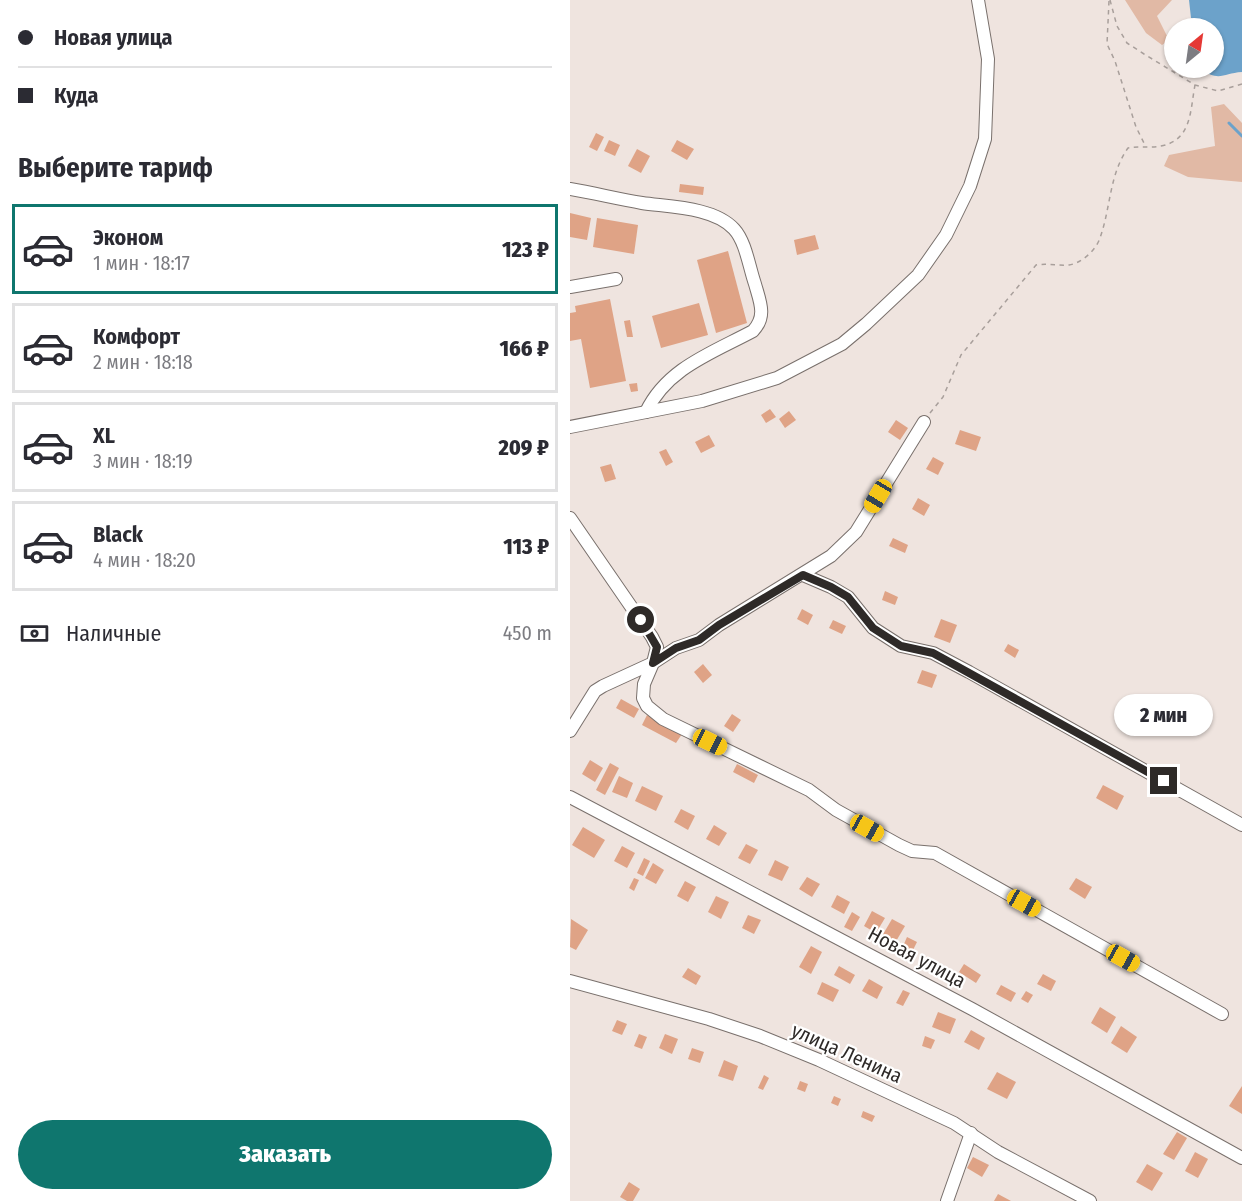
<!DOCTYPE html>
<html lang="ru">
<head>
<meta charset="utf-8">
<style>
	:root { --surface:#fff; --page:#f2f2f3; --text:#2b2b33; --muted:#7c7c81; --line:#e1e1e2; --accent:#0f766e }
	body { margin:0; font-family:"Fira Sans Condensed",sans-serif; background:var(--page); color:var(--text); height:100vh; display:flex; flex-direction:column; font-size:22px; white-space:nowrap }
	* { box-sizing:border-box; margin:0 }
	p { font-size:20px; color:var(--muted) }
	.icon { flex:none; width:33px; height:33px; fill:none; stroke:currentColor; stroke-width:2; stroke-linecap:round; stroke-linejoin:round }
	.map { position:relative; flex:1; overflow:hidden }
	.panel { display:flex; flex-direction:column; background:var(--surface); width:570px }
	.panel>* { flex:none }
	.guide { display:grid; align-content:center; height:132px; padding:0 18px; background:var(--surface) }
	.needle { width:39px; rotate:29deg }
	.controls { position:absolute; left:594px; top:18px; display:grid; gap:12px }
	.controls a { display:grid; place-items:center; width:60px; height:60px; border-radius:50%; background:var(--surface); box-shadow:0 2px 4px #0004; font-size:30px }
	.end { position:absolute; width:27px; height:27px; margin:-14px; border:8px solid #2e2a28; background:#fff; box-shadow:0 0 0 3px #fff }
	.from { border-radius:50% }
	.bubble { position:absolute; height:42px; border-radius:21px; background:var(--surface); box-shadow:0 2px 4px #0004; font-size:20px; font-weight:800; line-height:42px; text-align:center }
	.car { position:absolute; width:18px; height:36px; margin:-18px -9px; border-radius:8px; box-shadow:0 0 4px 2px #0007; background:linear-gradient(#f5c518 24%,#345 0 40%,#f5c518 0 76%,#345 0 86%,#f5c518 0) }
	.guide b { display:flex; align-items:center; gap:21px; height:57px; font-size:22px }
	.guide b+b { border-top:2px solid var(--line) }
	.guide i { width:15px; height:15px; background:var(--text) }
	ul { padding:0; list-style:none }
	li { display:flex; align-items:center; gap:18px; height:90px; margin:0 12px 9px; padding:0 6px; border:3px solid var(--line); border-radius:0px }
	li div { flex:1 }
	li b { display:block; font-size:22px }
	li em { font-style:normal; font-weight:800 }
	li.selected { border-color:var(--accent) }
	li>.icon { width:54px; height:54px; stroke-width:1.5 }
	h2 { padding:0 18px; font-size:27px; line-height:72px }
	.pay { display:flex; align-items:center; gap:15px; height:66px; padding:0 18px; font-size:22px }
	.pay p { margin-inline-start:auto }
	.primary-button { display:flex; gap:12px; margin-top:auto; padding:12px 18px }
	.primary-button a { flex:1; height:69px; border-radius:36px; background:var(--accent); color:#fff; font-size:24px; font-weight:800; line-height:69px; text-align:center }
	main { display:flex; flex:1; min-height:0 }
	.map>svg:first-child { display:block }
	.green { fill:#e1b9a5 }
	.water { fill:#6ca2ca }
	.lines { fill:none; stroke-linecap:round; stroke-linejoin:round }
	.stream { stroke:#6ca2ca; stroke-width:3 }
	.building { fill:#dfa386 }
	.minor-casing { stroke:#79706c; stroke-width:14 }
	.path { stroke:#a89f9b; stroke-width:1.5; stroke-dasharray:4.5 4.5; stroke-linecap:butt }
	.minor { stroke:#fff; stroke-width:12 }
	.route { stroke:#2e2a28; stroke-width:8 }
	.labels { text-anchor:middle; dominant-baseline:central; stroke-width:4.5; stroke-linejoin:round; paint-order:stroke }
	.street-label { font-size:20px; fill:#2e2a28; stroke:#fff }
</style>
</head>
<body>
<main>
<section class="panel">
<div class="guide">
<b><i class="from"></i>Новая улица</b>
<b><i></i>Куда</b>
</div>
<h2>Выберите тариф</h2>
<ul>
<li class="selected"><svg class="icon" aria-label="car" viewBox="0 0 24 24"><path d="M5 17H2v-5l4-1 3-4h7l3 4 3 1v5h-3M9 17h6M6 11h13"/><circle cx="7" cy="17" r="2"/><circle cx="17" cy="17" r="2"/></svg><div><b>Эконом</b><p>1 мин · 18:17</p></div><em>123 ₽</em></li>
<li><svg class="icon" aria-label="car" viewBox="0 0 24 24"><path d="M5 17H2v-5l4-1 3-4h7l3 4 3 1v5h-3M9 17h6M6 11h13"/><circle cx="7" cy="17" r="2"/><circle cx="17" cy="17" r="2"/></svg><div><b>Комфорт</b><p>2 мин · 18:18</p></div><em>166 ₽</em></li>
<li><svg class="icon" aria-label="car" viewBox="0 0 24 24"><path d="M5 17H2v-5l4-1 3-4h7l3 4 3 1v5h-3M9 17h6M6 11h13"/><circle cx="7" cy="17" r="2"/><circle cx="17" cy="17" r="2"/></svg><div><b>XL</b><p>3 мин · 18:19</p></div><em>209 ₽</em></li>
<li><svg class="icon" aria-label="car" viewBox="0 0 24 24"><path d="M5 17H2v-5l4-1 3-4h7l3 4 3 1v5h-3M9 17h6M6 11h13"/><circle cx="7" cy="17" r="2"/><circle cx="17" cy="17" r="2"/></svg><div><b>Black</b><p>4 мин · 18:20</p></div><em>113 ₽</em></li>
</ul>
<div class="pay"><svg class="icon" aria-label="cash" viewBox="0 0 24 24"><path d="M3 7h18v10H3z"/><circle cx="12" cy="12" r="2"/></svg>Наличные<p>450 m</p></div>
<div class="primary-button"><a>Заказать</a></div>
</section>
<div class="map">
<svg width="672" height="1201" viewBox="0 0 672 1201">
	<rect width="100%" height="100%" fill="#efe4df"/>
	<g class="green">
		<polygon points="555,0 602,0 587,16 599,40 592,45 576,33"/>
		<polygon points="654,104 672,123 672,182 618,177 594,166 599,155 645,146 641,107"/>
	</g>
	<path class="water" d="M619,0H672V72C653,73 649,83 630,68H644V28L629,27L627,21L621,18Z"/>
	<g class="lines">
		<polyline class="stream" points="659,123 672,136"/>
	</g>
	<g class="building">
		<polygon points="26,133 34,137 27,151 19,147"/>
		<polygon points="39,140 50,145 45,156 34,151"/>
		<polygon points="107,140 124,149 117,160 101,151"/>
		<polygon points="67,149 80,156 71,173 58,166"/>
		<polygon points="110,184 134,187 133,195 109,192"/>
		<polygon points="0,213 21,218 17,240 0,237"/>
		<polygon points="27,218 68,225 64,254 23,247"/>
		<polygon points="245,235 249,249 227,255 224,240"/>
		<polygon points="158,251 177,323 146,333 127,260"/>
		<polygon points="40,299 56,381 20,388 11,339 0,341 0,313 6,312 5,306"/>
		<polygon points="129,303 138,335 91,348 82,316"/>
		<polygon points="60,320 63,337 57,337 54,321"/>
		<polygon points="67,383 68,391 61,392 59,384"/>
		<polygon points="200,409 206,417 196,423 191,415"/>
		<polygon points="219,411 226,420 215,428 209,419"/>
		<polygon points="326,420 338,428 330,440 318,432"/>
		<polygon points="390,430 411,437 406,451 385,444"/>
		<polygon points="139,435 145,446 131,453 125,442"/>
		<polygon points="96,449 103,462 96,466 89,452"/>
		<polygon points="363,457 374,463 368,475 356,469"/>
		<polygon points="41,464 46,479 35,482 30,467"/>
		<polygon points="348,498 360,505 354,516 342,509"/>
		<polygon points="323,538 338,545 335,553 319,546"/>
		<polygon points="315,591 328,597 325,605 312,600"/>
		<polygon points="232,609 243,615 238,625 227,619"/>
		<polygon points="371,619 387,625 380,643 364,637"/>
		<polygon points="263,620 276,626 272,634 259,628"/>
		<polygon points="438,644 449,650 445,658 434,651"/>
		<polygon points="133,664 142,675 133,683 124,672"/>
		<polygon points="352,670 367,675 362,688 347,683"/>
		<polygon points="51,699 69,709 64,718 46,708"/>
		<polygon points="162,714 171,720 163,732 154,726"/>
		<polygon points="77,715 112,734 106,743 72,725"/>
		<polygon points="20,760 33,768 25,782 12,774"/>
		<polygon points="40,763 49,768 35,795 26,790"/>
		<polygon points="167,764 188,775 184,783 163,772"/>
		<polygon points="49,776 63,783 57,798 42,792"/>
		<polygon points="533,785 554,796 547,810 526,798"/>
		<polygon points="72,786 93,796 86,811 65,801"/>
		<polygon points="111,809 125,816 118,830 104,822"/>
		<polygon points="144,825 157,833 149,846 136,839"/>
		<polygon points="13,827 35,840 24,858 2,845"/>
		<polygon points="176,844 188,850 180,864 168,858"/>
		<polygon points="52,846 65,853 57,868 44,861"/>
		<polygon points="74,858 80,861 73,876 67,873"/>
		<polygon points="205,860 219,867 212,881 198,875"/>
		<polygon points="83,863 94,870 86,884 75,878"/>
		<polygon points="237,877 250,884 242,897 229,889"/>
		<polygon points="64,878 69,880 64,891 59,888"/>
		<polygon points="506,878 522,887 515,899 499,889"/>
		<polygon points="115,881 126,887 118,902 107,896"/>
		<polygon points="267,895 280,902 274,914 261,907"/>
		<polygon points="146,896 159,902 151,919 138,912"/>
		<polygon points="302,911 315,918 306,933 294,926"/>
		<polygon points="282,912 290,917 282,931 274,927"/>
		<polygon points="178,915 191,920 184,934 172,928"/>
		<polygon points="1,919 18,930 6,950 0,947"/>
		<polygon points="322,919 335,926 325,943 312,936"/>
		<polygon points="337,937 347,942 339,958 330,953"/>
		<polygon points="241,946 252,952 241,974 229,967"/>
		<polygon points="394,964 411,975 406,983 389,972"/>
		<polygon points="269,966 285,975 280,984 264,975"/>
		<polygon points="118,968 131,976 126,985 112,977"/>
		<polygon points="473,974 486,981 481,991 467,984"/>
		<polygon points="299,979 313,987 307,999 292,991"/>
		<polygon points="252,982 269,990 263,1002 247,994"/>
		<polygon points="431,985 446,993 441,1002 426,994"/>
		<polygon points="333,990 340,993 333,1006 326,1003"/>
		<polygon points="456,991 463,995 458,1003 451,999"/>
		<polygon points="530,1007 546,1017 537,1033 521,1023"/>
		<polygon points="368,1012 386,1019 380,1034 362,1027"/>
		<polygon points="47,1020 57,1024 52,1035 42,1031"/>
		<polygon points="551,1026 567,1037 557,1053 541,1043"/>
		<polygon points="401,1030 415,1038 409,1050 394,1042"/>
		<polygon points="69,1034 77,1037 72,1049 64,1046"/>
		<polygon points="95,1034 108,1039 102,1054 89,1048"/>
		<polygon points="355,1036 365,1040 361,1049 352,1046"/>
		<polygon points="122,1048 134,1052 130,1063 118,1059"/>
		<polygon points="154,1060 168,1066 163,1081 148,1076"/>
		<polygon points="427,1072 446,1082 437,1099 417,1089"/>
		<polygon points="194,1075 199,1078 193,1090 188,1088"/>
		<polygon points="230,1081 238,1084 235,1092 227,1089"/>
		<polygon points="672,1086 672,1114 659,1106"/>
		<polygon points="264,1096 271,1099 268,1106 261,1103"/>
		<polygon points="293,1111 305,1116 302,1122 291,1117"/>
		<polygon points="607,1132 617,1138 604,1160 593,1154"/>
		<polygon points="625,1152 638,1159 628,1178 615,1171"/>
		<polygon points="403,1157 419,1165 412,1177 397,1168"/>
		<polygon points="577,1164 593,1173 582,1191 566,1182"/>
		<polygon points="59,1182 70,1189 63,1201 57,1201 50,1197"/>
		<polygon points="428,1194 441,1201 424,1201"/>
	</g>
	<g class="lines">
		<g class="minor-casing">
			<g id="minor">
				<path d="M0,189C24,193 48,199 72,203C99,207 144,207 164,229C176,242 179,267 185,284C190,302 197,316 183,331C142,353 97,368 76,412"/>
				<polyline points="0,287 46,279"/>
				<polyline points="354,422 286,532 261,556 149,625 129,640 106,648 83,663 74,684 73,698 77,706 93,719 239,790 266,810 329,845 342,851 365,853 652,1014"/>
				<polyline points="0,427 132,401 207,378 272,344 296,324 348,275 376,235 400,186 415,139 418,59 408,0"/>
				<polyline points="0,518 82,637 87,647 83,663 33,686 25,691 0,731"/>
				<polyline points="233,575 261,587 278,597 303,628 331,646 363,653 399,672 672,825"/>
				<polyline points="0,797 402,1009 672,1158"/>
				<polyline points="0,981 139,1019 190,1036 249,1060 384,1123 428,1152 520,1201"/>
				<polyline points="377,1201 401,1133"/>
			</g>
		</g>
		<g class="path">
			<polyline points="540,0 547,26 557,43 574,54 625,85 648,91 672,84"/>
			<polyline points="539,1 537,44 545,61 566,127 575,145"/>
			<path d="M360,413L373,397L391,355L466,265C478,263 488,266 499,265C512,263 526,250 530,238C541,207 539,175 558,148C568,146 581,148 591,146C622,140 620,111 625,85"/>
		</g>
		<use href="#minor" class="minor"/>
	</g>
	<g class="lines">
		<polyline class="route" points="71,620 87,647 83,663 106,648 129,640 149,625 233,575 261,587 278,597 303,628 331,646 363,653 594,781"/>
	</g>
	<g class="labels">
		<g class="street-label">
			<text transform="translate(347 957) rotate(28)">Новая улица</text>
			<text transform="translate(277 1053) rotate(24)">улица Ленина</text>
		</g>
	</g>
</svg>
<div class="controls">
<a><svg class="needle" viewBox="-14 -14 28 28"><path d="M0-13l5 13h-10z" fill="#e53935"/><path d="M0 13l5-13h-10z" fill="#7c7c81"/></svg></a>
</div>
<i class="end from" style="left:71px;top:620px"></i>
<i class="end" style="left:594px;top:781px"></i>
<div class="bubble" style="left:544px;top:694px;width:99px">2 мин</div>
<i class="car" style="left:308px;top:496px;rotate:211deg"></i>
<i class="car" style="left:140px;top:742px;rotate:116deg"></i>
<i class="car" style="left:297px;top:828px;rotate:119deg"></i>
<i class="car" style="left:454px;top:903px;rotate:119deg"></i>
<i class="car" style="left:553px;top:958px;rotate:119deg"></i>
</div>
</main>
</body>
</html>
